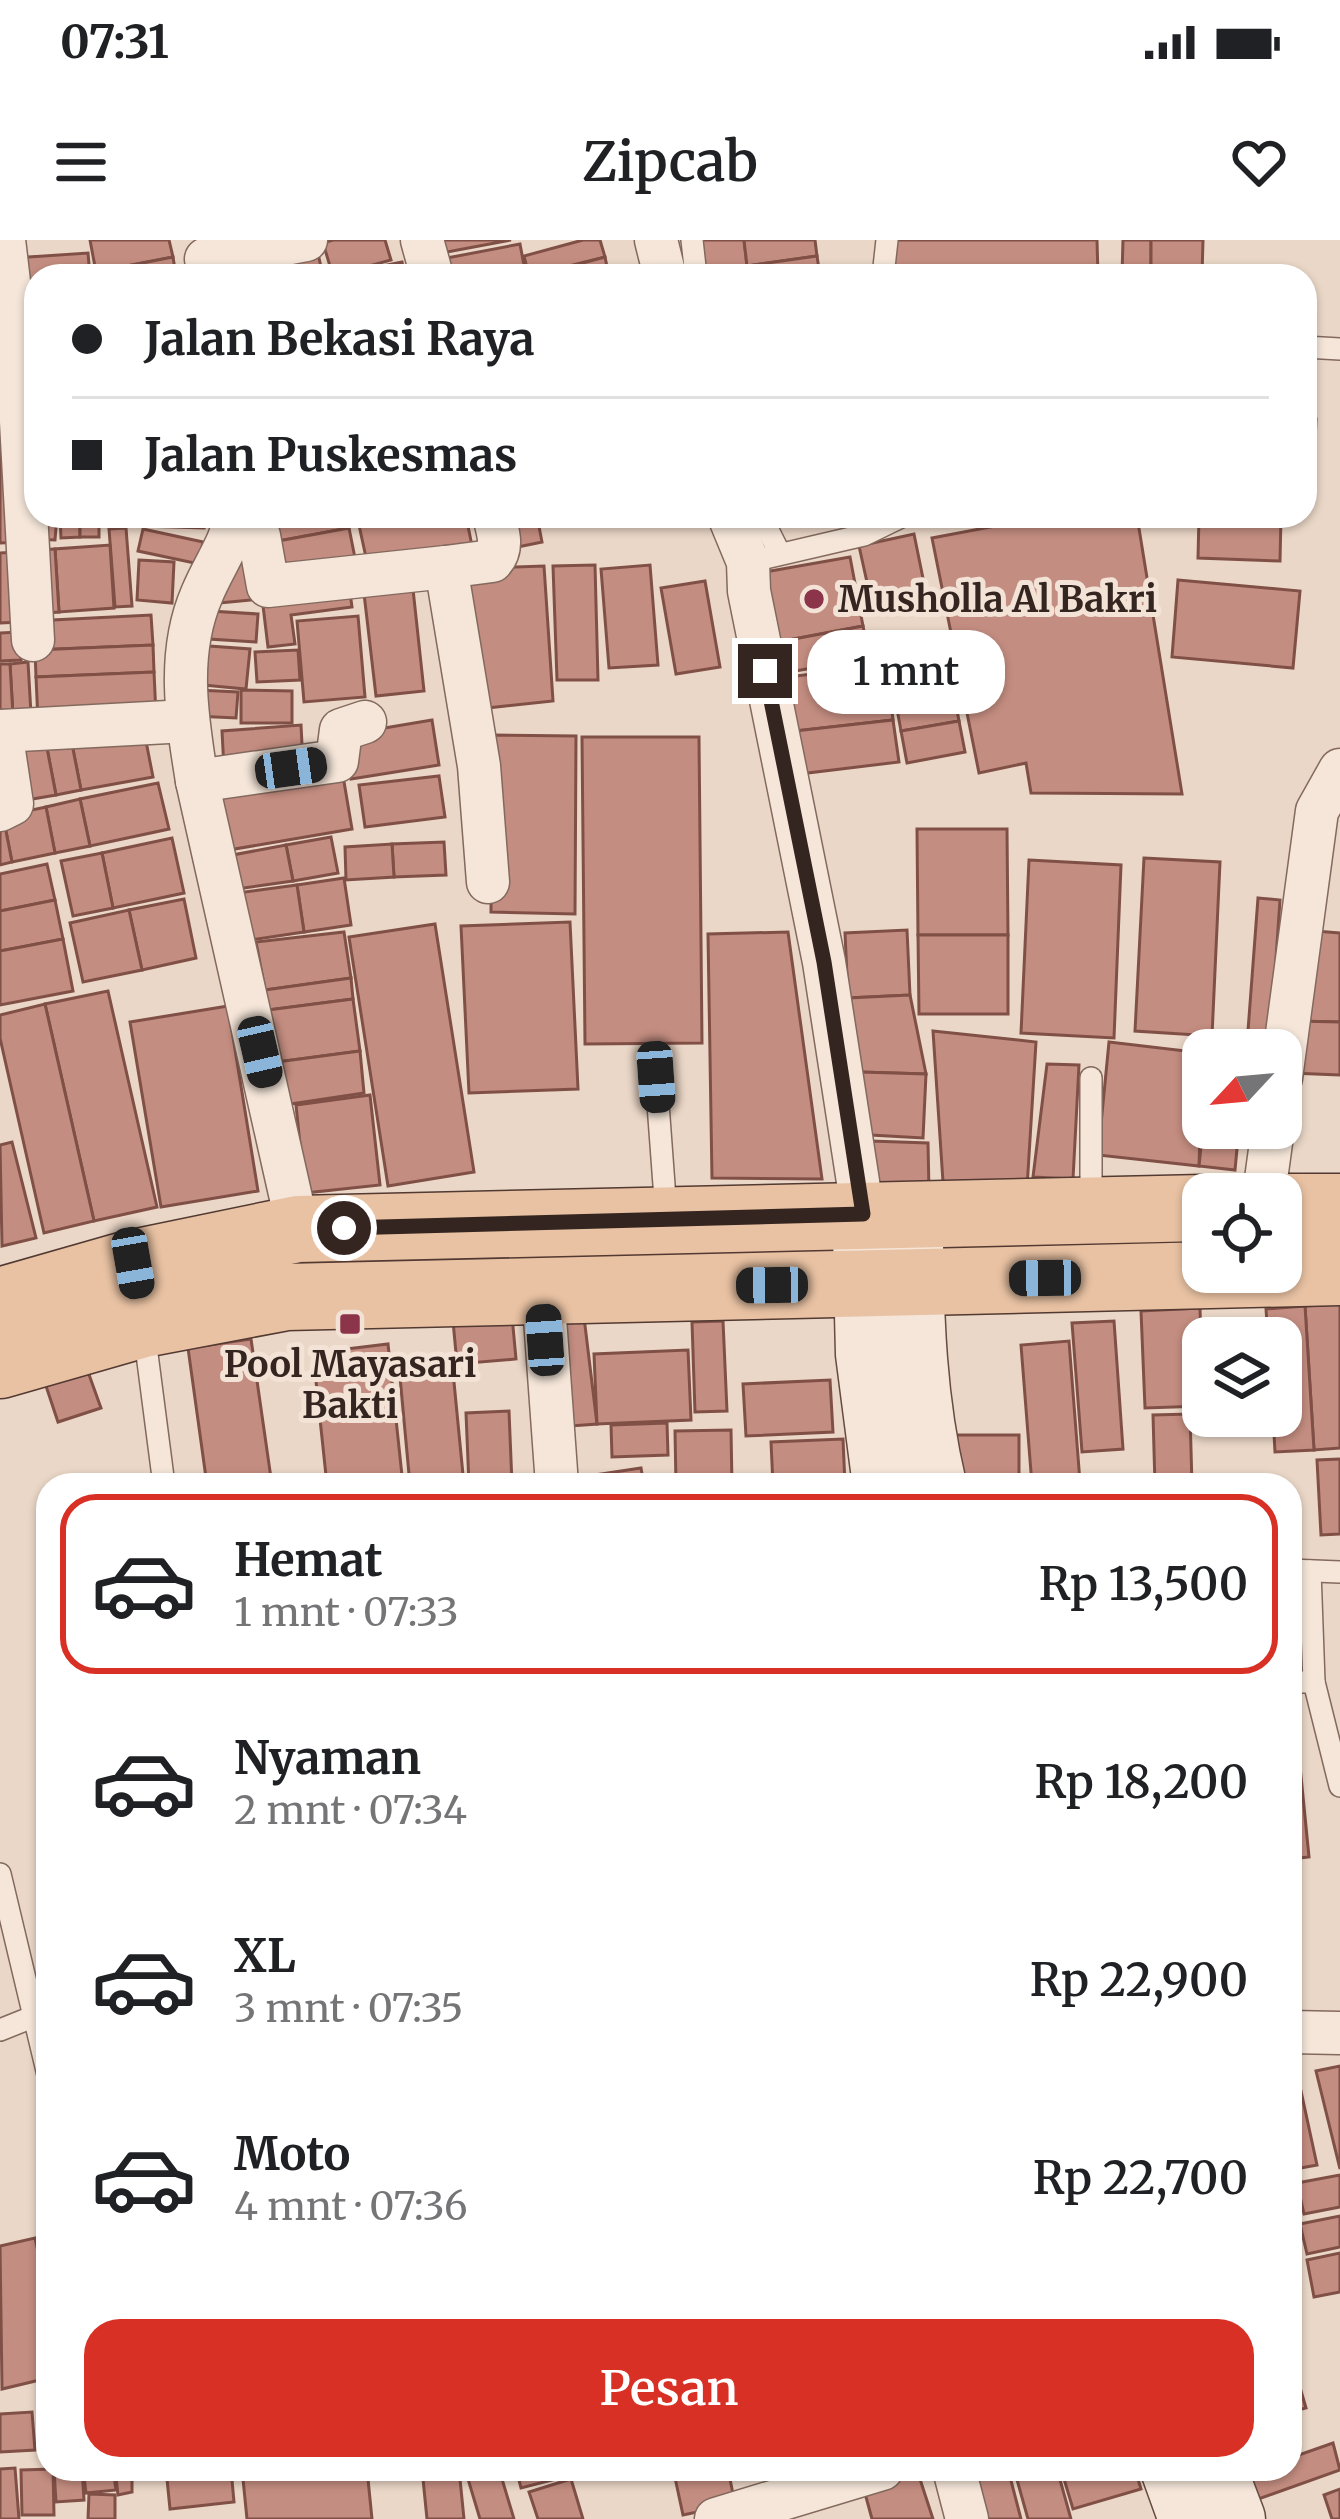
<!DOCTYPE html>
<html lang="id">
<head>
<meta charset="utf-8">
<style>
	:root { --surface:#fff; --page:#f2f2f2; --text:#202124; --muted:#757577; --line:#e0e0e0; --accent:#d93025 }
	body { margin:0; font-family:Merriweather,serif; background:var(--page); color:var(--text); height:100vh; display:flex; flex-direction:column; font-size:45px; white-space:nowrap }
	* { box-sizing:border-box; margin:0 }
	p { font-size:39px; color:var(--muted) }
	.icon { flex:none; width:66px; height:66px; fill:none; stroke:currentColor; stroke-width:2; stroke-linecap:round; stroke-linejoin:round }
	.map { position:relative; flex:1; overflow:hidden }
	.sheet { position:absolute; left:36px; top:1233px; width:1266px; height:1008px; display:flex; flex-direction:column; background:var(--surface); border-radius:36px; box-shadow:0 3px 9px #0004 }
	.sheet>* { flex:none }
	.top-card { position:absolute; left:24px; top:24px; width:1293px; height:264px; border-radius:36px; box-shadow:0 3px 9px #0004; display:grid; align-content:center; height:264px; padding:0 48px; background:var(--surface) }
	.needle { width:78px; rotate:244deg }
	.fabs { position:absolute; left:1182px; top:789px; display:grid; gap:24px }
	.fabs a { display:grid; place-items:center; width:120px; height:120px; border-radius:24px; background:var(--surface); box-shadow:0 3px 9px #0004; font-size:60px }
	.end { position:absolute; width:54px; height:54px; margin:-27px; border:15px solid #352520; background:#fff; box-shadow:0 0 0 6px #fff }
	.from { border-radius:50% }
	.bubble { position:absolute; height:84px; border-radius:36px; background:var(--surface); box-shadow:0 3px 9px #0004; font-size:39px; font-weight:600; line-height:84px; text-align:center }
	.car { position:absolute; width:36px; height:72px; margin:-36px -18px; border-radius:15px; box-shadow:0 0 9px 3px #0007; background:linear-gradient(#222 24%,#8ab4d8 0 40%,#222 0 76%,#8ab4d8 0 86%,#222 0) }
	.top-card b { display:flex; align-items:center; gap:42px; height:114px; font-size:45px }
	.top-card b+b { border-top:3px solid var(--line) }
	.top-card i { width:30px; height:30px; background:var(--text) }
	ul { padding:21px 0 0; list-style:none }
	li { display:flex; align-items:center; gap:36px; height:180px; margin:0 24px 18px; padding:0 24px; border:6px solid transparent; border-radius:36px }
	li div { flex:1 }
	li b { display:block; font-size:45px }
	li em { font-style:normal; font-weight:600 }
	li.active { border-color:var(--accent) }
	li>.icon { width:108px; height:108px; stroke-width:1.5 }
	.cta { display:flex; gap:24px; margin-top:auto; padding:24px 48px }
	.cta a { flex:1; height:138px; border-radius:36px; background:var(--accent); color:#fff; font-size:48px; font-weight:600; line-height:138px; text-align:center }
	.status { display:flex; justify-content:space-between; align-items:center; height:84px; padding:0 60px; background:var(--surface); direction:ltr }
	.status svg { height:33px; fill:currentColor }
	header { display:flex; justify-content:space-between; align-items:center; height:156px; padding:0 48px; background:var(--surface); font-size:54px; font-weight:600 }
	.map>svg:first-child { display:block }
	.building { fill:#c48d81; stroke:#805046; stroke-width:3 }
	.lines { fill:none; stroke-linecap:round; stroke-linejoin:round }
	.lane-casing { stroke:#83695e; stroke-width:24 }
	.street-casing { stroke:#83695e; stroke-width:45 }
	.secondary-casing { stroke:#654b41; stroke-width:63 }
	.primary-casing { stroke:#523932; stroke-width:69 }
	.lane { stroke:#f5e6d9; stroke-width:21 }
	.street { stroke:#f5e6d9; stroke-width:42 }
	.secondary { stroke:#f5e6d9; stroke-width:60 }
	.primary { stroke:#e9c2a3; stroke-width:66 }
	.route { stroke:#352520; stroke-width:15 }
	.poi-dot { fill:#8c344a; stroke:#f2e3d6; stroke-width:4.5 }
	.labels { text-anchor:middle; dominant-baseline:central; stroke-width:10; stroke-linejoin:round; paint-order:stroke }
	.poi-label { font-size:36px; font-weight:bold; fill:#352520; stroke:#f2e3d6; text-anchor:start }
</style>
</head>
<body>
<div class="status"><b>07:31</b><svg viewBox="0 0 49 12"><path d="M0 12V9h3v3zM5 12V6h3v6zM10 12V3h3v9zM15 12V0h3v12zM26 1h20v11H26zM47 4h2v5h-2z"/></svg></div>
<header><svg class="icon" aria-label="menu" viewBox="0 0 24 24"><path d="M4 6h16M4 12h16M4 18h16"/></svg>Zipcab<svg class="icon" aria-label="heart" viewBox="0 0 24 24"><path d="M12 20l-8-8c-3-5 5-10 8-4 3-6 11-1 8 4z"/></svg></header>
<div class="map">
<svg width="1340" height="2279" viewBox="0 0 1340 2279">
	<rect width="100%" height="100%" fill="#ead7c7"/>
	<g class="building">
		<polygon points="90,0 169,0 173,17 96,32"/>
		<polygon points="315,0 323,36 230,36 226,19"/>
		<polygon points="333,0 385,0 391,20 333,36 323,3"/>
		<polygon points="428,0 511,0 431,15"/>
		<polygon points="583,0 600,0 605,17 529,36 524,16"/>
		<polygon points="695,0 744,0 747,26 701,32"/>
		<polygon points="744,0 815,0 817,16 747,26"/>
		<polygon points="894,0 1097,0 1098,36 894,36"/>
		<polygon points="1123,0 1151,0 1151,35 1122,35"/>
		<polygon points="1151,0 1203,0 1202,36 1151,35"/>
		<polygon points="520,4 526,36 450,36 447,18"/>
		<polygon points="88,13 90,36 36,36 36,63 19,64 14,18"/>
		<polygon points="817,16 820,36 749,36 747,26"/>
		<polygon points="173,17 176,36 97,36 96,32"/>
		<polygon points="605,17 609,36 534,36"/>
		<polygon points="402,22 405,36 338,36 338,35"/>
		<polygon points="747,26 749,36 702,36 701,32"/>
		<polygon points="1305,179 1316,179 1314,232 1305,232"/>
		<polygon points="0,202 17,202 19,302 0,303"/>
		<polygon points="36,276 57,276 55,300 29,299"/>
		<polygon points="60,276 80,276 80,297 61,298"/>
		<rect x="80" y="276" width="19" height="21"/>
		<polygon points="110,276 204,276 204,288 109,285"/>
		<polygon points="292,276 347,276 349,288 262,304 258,283"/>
		<polygon points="357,276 466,276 473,311 369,331"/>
		<polygon points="496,276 537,276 542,302 503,310"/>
		<polygon points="1049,276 1137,276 1182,554 1031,553 1026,523 979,533 932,298"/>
		<polygon points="1199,276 1281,276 1280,321 1198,318"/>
		<polygon points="126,288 132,366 115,367 109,289"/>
		<polygon points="349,288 357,328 270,344 262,304"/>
		<polygon points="143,289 203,302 199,324 138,311"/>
		<polygon points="914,294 928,363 874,374 859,306"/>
		<polygon points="238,304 260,359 219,363"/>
		<polygon points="110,305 114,368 59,372 55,309"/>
		<polygon points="55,309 59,372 33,374 28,310"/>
		<polygon points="15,312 20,382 0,383 0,313"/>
		<polygon points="850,317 863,386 778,402 765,332"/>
		<polygon points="139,320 174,322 172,363 137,360"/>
		<polygon points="595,325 598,440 557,440 553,326"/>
		<polygon points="650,325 658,425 609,428 601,329"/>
		<polygon points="544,326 553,461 478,469 458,329"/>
		<polygon points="348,338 352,367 291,375 295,404 268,407 261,349"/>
		<polygon points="412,340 424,451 376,456 363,345"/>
		<polygon points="1178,340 1300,351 1293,428 1172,417"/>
		<polygon points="705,341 720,427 676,434 661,348"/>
		<polygon points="210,371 258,374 256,402 209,399"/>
		<polygon points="151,375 153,405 35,410 33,381"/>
		<polygon points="358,376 365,457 304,462 297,381"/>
		<polygon points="863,386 869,418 784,433 778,402"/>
		<polygon points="19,392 21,420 0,421 0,393"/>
		<polygon points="153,405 154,432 36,437 35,410"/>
		<polygon points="195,405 250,409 246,449 192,444"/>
		<polygon points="298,410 300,440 257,442 255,412"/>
		<polygon points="947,415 953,448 895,458 890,426"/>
		<polygon points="28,422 31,474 13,476 10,424"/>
		<polygon points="0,424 10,424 13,476 0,476"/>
		<polygon points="887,425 893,480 786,492 779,438"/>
		<polygon points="154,432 156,475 38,481 36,437"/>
		<polygon points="953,448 959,481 901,491 895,458"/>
		<polygon points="197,450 238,452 236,478 195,476"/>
		<polygon points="241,450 292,451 292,483 241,483"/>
		<polygon points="432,480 439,525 351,539 343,495"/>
		<polygon points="893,480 899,522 791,535 786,492"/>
		<polygon points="959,481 965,512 907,523 901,491"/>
		<polygon points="301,485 303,524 224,529 222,491"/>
		<polygon points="143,486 153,537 81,550 71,499"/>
		<polygon points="492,495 576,496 575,674 491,672"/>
		<polygon points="582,497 699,497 702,803 585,804"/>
		<polygon points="71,499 81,550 56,555 46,503"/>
		<polygon points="46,503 56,555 15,562 6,511"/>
		<polygon points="341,524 352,589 217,612 205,548"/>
		<polygon points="439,536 445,577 365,587 359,545"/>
		<polygon points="158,543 169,589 90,606 80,559"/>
		<polygon points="80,559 90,606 55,613 46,567"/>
		<polygon points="46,567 55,613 12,622 3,576"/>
		<polygon points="3,576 12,622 0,625 0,577"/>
		<polygon points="917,589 1007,589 1008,695 918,695"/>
		<polygon points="331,597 338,633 293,641 286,605"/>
		<polygon points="172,598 184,653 113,668 102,613"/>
		<polygon points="444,602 446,635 394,637 392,604"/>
		<polygon points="392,604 394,637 346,640 345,607"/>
		<polygon points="286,605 293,641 230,650 222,617"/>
		<polygon points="102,613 113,668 73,676 61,621"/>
		<polygon points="1144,618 1220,622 1212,796 1135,791"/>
		<polygon points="1029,620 1121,625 1114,798 1021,793"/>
		<polygon points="47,624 55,660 0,671 0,634"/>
		<polygon points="344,638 351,685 304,692 297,645"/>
		<polygon points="297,645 304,692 237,702 230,654"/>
		<polygon points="1258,658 1280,660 1270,806 1247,804"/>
		<polygon points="184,659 196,718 142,730 129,670"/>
		<polygon points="55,660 63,699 0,711 0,671"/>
		<polygon points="129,670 142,730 83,742 70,683"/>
		<polygon points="570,682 578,849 469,853 461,686"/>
		<polygon points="435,684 474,932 388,946 349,697"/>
		<polygon points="907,690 910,755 848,758 845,693"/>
		<polygon points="1303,690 1340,693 1340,782 1294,781"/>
		<polygon points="344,692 351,738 265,750 256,702"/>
		<polygon points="788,692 822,939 712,938 708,694"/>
		<polygon points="918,695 1008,695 1008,774 919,774"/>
		<polygon points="63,699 73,751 0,765 0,711"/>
		<polygon points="351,738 353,759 268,770 265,750"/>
		<polygon points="108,751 157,967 94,981 45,764"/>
		<polygon points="910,755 926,834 860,832 848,758"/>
		<polygon points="353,759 360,811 277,822 268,770"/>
		<polygon points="45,764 94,981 44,993 0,798 0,775"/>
		<polygon points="228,766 258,951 161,967 130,782"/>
		<polygon points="1294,781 1340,782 1340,835 1291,833"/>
		<polygon points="933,791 1036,802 1027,948 943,942"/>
		<polygon points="1109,802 1203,813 1199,926 1098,915"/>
		<polygon points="360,811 364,853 284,865 277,822"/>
		<polygon points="1047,824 1079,825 1073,939 1033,937"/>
		<polygon points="860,832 926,834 923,898 871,895"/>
		<polygon points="370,855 380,945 305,953 296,865"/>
		<polygon points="1203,886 1239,888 1235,930 1199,926"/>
		<polygon points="870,901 928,903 929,952 875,951"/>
		<polygon points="12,902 36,998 2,1006 0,905"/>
		<polygon points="1340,1064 1340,1208 1314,1210 1305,1066"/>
		<polygon points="1305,1066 1314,1210 1275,1212 1273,1176 1281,1176 1281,1098 1268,1098 1266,1069"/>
		<polygon points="1200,1068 1203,1166 1145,1168 1141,1071"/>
		<polygon points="583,1069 597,1184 571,1186 553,1078"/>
		<polygon points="512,1076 516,1119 457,1124 453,1081"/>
		<polygon points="723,1081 727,1171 695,1172 692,1082"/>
		<polygon points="1114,1081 1123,1209 1082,1212 1072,1083"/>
		<polygon points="251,1099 272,1245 207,1245 188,1108"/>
		<polygon points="1069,1101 1080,1242 1032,1245 1021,1105"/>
		<polygon points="388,1104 403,1245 327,1245 313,1113"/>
		<polygon points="688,1110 691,1180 597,1184 594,1114"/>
		<polygon points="87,1129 101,1168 58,1182 45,1143"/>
		<polygon points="453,1132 464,1245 410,1245 400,1137"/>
		<polygon points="830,1140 833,1192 746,1196 743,1144"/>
		<polygon points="509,1171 512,1244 469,1245 466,1173"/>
		<polygon points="1190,1174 1192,1245 1155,1245 1153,1175"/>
		<polygon points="667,1183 668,1215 612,1217 611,1185"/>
		<polygon points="731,1190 732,1245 676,1245 675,1191"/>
		<polygon points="944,1195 1019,1195 1019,1245 945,1245"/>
		<polygon points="843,1199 845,1245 773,1245 771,1202"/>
		<polygon points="1340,1219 1340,1294 1321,1295 1317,1220"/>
		<polygon points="641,1228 644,1245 569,1245 568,1239"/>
		<polygon points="1290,1516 1299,1516 1309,1617 1290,1619"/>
		<polygon points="1290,1643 1295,1690 1290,1690"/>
		<polygon points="1290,1704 1295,1769 1290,1770"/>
		<polygon points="1340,1826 1340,1929 1316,1831"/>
		<polygon points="1296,1828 1317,1925 1290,1930 1290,1829"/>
		<polygon points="1340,1935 1340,1967 1304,1974 1297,1943"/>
		<polygon points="1340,1976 1340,2007 1307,2014 1300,1984"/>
		<polygon points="35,1998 48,2057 48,2138 2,2149 0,2006"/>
		<polygon points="1340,2013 1340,2052 1314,2057 1307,2020"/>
		<polygon points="1294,2127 1306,2168 1290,2172 1290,2128"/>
		<polygon points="32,2172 35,2210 0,2212 0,2174"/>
		<polygon points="1333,2203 1340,2230 1247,2263 1238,2237 1260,2229 1290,2229 1290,2218"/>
		<polygon points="15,2228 19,2279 0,2279 0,2229"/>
		<polygon points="53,2229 54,2275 22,2275 21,2230"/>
		<polygon points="54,2229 82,2229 84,2260 56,2262"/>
		<polygon points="83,2229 113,2229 116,2250 86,2253"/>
		<polygon points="115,2229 132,2229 132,2252 118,2255"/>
		<polygon points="166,2229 231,2229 234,2262 170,2269"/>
		<polygon points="242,2229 367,2229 372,2279 247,2279"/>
		<polygon points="422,2229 459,2229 464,2279 427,2279"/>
		<polygon points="465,2229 499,2229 514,2279 480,2279"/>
		<polygon points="516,2229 566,2229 568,2236 521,2248"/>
		<polygon points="694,2229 728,2229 735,2264 683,2275 674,2233"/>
		<polygon points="969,2229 1008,2229 1021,2279 982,2279"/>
		<polygon points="1014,2229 1057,2229 1071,2279 1028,2279"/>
		<polygon points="1061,2229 1135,2229 1141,2249 1073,2269"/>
		<polygon points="917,2230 933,2279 872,2279 863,2246"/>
		<polygon points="571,2239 583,2279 538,2279 529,2252"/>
		<polygon points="1340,2249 1340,2279 1332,2279 1324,2255"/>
		<polygon points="89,2254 115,2255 115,2279 88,2279"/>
	</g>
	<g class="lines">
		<g class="lane-casing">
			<g id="lane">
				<polyline points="692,0 696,36"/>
				<polyline points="883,36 887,0"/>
				<polyline points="1305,107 1340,109"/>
				<polyline points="761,276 779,312"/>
				<polyline points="748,322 864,295 903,276"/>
				<polyline points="656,837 666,972"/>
				<polyline points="1091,838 1091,965"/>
				<polyline points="144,1091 164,1245"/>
				<polyline points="1290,1330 1340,1332"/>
				<polyline points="1290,1442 1314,1442 1310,1331"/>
				<polyline points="1314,1442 1340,1546"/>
				<polyline points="0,1634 48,1835"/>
				<polyline points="0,1790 35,1776"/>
			</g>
		</g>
		<g class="street-casing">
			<g id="street">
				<polyline points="4,0 17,109 33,400"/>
				<polyline points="422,0 432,36"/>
				<polyline points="656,0 665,36"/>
				<polyline points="206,19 306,0"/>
				<path d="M236,276C230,305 213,327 202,354C176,414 187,479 197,541L298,989"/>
				<polyline points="729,276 748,322 749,351 824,722 863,974"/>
				<polyline points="232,297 259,296 268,346 446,327"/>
				<polyline points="0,491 187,481"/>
				<polyline points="197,541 337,521 341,490 365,482"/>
				<polyline points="0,570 12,564 1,491"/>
				<path d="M488,642L479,526L446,327L492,321C504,308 498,292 494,276"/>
				<polyline points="1281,838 1317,571 1340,530"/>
				<polyline points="1264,954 1273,888"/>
				<polyline points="543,1051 557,1245"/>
				<polyline points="1290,1792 1340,1793"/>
				<polyline points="954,2229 967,2279"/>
				<polyline points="716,2279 882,2229"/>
			</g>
		</g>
		<g class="secondary-casing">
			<g id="secondary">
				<path d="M913,992C913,1078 916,1161 936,1245"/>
				<polyline points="863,994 866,1114 883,1245"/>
				<polyline points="1171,2229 1189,2279"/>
				<polyline points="1216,2229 1235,2279"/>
			</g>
		</g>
		<g class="primary-casing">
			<g id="primary">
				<polyline points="1281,967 1340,967"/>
				<polyline points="0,1061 133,1023 298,989 1203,968"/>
				<polyline points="0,1125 143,1084 286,1057 1340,1032"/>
			</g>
		</g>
		<use href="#lane" class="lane"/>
		<use href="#street" class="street"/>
		<use href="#secondary" class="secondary"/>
		<use href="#primary" class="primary"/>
	</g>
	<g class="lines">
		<polyline class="route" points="344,988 863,974 824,722 765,431"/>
	</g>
	<g class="poi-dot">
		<circle cx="814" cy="359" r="12"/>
		<rect x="338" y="1072" width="24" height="24" rx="6"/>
	</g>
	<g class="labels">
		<g class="poi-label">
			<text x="838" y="359">Musholla Al Bakri</text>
			<text x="350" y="1124" text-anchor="middle">Pool Mayasari<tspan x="350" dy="41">Bakti</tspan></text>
		</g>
	</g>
</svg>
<div class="fabs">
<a><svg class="needle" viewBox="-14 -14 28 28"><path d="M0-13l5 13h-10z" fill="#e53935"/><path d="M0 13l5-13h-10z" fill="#757577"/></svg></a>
<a><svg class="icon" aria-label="locate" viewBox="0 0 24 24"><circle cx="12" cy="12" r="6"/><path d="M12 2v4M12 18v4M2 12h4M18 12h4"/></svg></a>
<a><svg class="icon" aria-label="layers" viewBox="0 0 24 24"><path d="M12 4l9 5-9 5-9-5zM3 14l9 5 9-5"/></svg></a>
</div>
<i class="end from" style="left:344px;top:988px"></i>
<i class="end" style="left:765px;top:431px"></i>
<div class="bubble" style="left:807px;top:390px;width:198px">1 mnt</div>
<i class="car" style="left:291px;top:528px;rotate:82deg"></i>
<i class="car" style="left:260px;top:812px;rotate:167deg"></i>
<i class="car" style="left:656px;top:837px;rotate:176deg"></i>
<i class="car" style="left:133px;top:1023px;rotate:170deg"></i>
<i class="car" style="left:1045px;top:1038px;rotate:269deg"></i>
<i class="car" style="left:772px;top:1045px;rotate:269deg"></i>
<i class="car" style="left:545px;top:1100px;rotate:356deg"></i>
<div class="top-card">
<b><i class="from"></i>Jalan Bekasi Raya</b>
<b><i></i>Jalan Puskesmas</b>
</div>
<section class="sheet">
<ul>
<li class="active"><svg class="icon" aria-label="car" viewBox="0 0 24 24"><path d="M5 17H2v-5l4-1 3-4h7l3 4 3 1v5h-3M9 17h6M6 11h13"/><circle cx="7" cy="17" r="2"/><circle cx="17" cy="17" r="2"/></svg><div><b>Hemat</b><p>1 mnt · 07:33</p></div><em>Rp 13,500</em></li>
<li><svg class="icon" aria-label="car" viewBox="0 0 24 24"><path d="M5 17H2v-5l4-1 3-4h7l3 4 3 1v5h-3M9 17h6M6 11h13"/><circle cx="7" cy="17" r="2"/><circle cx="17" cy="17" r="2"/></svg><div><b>Nyaman</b><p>2 mnt · 07:34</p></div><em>Rp 18,200</em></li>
<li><svg class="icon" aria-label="car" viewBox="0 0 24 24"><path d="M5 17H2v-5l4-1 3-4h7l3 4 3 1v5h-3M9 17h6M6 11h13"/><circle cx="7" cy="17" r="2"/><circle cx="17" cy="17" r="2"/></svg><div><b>XL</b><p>3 mnt · 07:35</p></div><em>Rp 22,900</em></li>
<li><svg class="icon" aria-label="car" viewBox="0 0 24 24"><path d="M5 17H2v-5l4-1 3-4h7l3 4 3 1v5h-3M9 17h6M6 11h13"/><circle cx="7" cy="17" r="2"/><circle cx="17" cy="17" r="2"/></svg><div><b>Moto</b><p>4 mnt · 07:36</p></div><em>Rp 22,700</em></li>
</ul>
<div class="cta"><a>Pesan</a></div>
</section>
</div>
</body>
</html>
